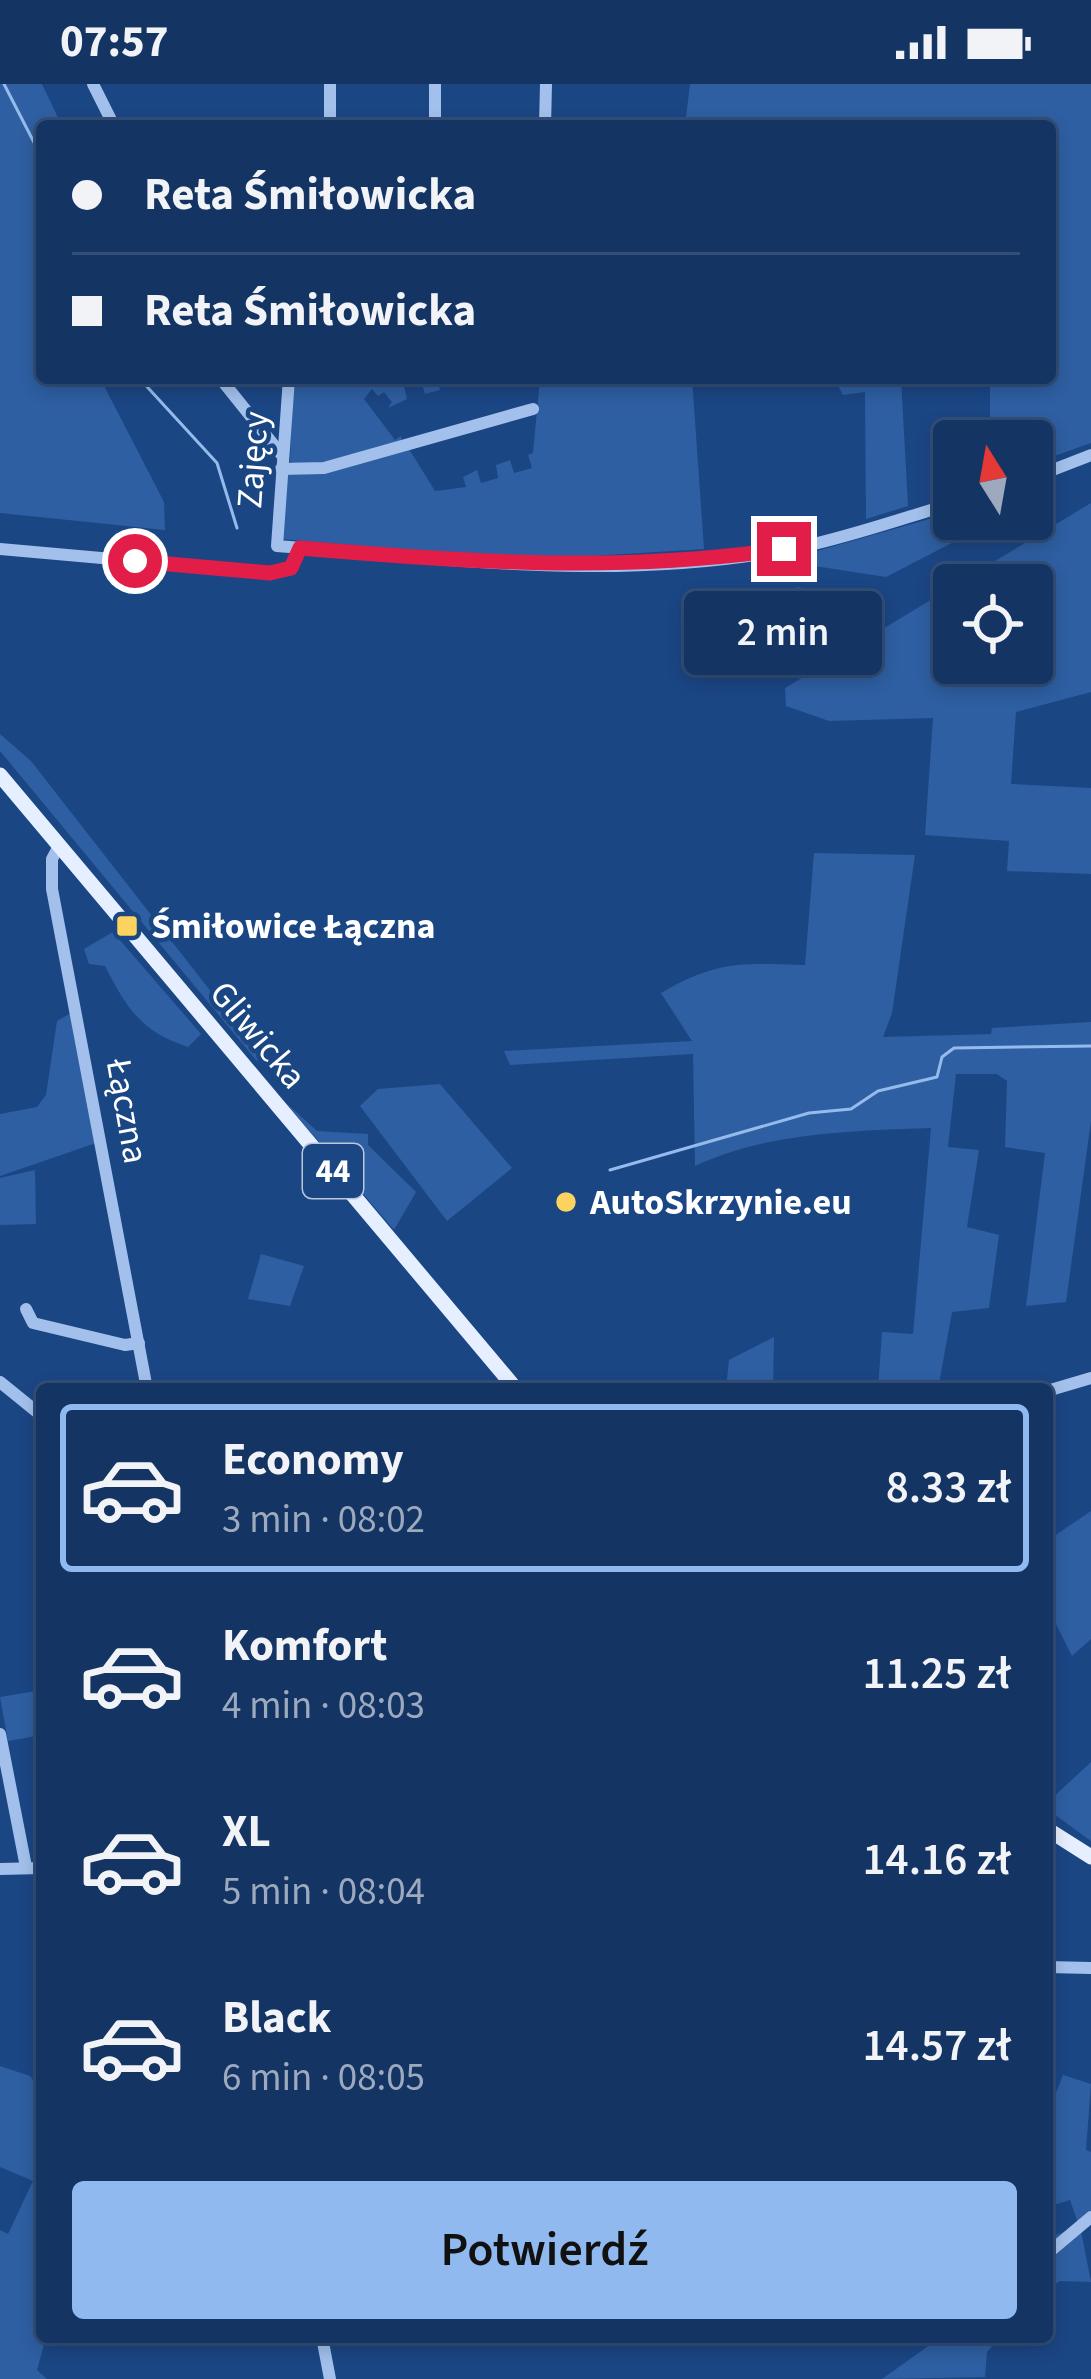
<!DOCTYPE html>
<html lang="pl">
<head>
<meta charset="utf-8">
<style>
	:root { --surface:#143463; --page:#213f6c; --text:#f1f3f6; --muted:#9daabe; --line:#334f78; --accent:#90b9f0 }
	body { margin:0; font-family:"Source Sans 3",sans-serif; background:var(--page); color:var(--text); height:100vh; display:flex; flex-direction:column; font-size:45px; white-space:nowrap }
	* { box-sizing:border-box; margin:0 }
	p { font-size:39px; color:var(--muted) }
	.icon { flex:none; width:66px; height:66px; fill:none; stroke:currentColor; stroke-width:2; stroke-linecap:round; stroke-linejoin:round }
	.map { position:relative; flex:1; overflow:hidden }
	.details { position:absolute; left:36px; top:1299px; width:1017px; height:960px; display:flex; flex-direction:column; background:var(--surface); border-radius:12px; box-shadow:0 6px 18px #0003,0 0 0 3px var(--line) }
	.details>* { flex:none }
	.guide { position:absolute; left:36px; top:36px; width:1020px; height:264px; border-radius:12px; box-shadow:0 6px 18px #0003,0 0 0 3px var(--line); display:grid; align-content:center; height:264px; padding:0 36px; background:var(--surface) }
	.needle { width:78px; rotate:349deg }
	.buttons { position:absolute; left:933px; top:336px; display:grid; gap:24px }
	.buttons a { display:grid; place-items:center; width:120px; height:120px; border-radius:12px; background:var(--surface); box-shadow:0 6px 18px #0003,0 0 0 3px var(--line); font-size:60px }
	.end { position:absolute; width:54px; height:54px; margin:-27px; border:15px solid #e11d48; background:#fff; box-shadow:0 0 0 6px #fff }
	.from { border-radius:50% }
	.bubble { position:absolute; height:84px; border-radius:12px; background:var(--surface); box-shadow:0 6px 18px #0003,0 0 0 3px var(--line); font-size:39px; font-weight:600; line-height:84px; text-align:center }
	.guide b { display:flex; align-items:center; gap:42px; height:114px; font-size:45px }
	.guide b+b { border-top:3px solid var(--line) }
	.guide i { width:30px; height:30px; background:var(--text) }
	ul { padding:21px 0 0; list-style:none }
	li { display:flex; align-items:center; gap:36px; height:168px; margin:0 24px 18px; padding:0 12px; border:6px solid transparent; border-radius:12px }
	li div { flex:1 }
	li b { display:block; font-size:45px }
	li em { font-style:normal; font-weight:600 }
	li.active { border-color:var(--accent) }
	li>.icon { width:108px; height:108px; stroke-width:1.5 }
	.button { display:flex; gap:24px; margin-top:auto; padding:24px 36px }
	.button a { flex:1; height:138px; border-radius:12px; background:var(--accent); color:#111; font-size:48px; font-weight:600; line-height:138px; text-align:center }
	.status { display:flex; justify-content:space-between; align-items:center; height:84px; padding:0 60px; background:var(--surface); direction:ltr }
	.status svg { height:33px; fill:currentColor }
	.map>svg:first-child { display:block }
	.green { fill:#2e5fa2; fill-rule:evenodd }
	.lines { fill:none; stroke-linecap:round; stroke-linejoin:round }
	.stream { stroke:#95bbed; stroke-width:3 }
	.minor { stroke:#a2c0eb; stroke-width:12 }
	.major { stroke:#e6efff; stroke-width:15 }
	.route { stroke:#e11d48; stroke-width:15 }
	.poi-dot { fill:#fcd35f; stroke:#1b4684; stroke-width:4.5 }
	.labels { text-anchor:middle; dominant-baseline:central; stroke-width:9; stroke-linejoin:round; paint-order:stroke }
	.shield { fill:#1b4684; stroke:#bbc8da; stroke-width:3 }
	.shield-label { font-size:33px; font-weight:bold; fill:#fff }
	.street-label { font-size:36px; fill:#fff; stroke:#1b4684 }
	.poi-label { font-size:36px; font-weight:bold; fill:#fff; stroke:#1b4684; text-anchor:start }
</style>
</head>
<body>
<div class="status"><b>07:57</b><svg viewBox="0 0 49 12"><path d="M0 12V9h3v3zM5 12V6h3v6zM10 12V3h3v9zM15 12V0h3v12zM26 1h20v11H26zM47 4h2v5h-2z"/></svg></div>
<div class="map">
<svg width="1091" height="2295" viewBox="0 0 1091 2295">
	<rect width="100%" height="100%" fill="#1b4684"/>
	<g class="green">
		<polygon points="0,0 42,0 62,42 42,42 42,294 100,294 164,418 165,446 0,429"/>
		<polygon points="690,0 1091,0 1091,359 1032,380 1032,357 990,357 990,294 1050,294 1050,42 685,42"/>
		<polygon points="293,294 437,294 440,306 425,310 421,297 404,302 407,315 388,324 392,318 384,308 378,312 372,305 364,315 395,356 401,352 402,357 324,380 290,381"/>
		<polygon points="540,294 692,294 704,465 528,476 281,455 286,391 409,365 435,407 466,403 463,393 477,386 481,399 498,394 496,381 510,376 514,389 532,384 528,371 533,369"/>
		<polygon points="834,294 901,294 908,422 866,435 865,308 843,311"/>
		<path d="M1091,419V608L1016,628L1011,700L1091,704V790L1007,787L1009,757L925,751L933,634L829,637L786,622L785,604ZM954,501H1032V579H954Z"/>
		<polygon points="954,428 954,435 998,435 886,493 782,477"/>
		<polygon points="797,503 885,517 799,569 791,555"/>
		<polygon points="0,650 31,677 269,982 256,976 0,667"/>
		<path d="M814,769L915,771L892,929L883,953L991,950L992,944L1091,938V1037L1066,1218L1026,1222L1045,1069L1005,1063L1007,997L997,990H956L948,1063L979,1066L967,1143L999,1151L989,1224L952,1228L938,1305H878L882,1248L913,1250L931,1044C853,1047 767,1048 695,1082L693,970L510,981L504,967L692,957L661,909C717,876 742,879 805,881Z"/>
		<path d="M113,848L201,950L188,963C141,948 126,923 105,882L89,880L84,865Z"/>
		<polygon points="71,929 96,1059 0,1092 0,1030 37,1023 46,1011 57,937"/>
		<polygon points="440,1000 512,1084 447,1137 360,1022 378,1005"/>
		<polygon points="285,1018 317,1047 368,1050 368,1061 416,1108 394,1146"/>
		<polygon points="35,1086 36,1140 0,1141 0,1094"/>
		<polygon points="261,1170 304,1182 290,1222 248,1215"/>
		<polygon points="774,1253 773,1305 726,1305 729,1276"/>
		<polygon points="1091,1427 1091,1555 1072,1572 1047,1522 1047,1457"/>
		<polygon points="42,1606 42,1651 8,1657 0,1613"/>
		<polygon points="1091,1678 1091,1757 1047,1725 1047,1719"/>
		<polygon points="0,1982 30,1992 42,2008 42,2172 37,2178 42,2182 46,2253 37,2286 47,2295 0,2295 0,2146 8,2150 33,2097 0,2083"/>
		<polygon points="1063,1991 1091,2000 1086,2066 1091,2068 1091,2128 1078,2139 1070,2116 1047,2123 1047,2031"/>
		<polygon points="1070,2146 1081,2147 1091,2198 1060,2197 1047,2205 1047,2154"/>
		<polygon points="941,2253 1000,2253 987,2268 985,2293 882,2295"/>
	</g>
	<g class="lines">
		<g class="stream">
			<polyline points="4,0 42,74"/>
			<polyline points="139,294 217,379 237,444"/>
			<polyline points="610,1086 809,1029 851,1025 878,1007 937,993 942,973 954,964 1091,962"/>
		</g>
		<g class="minor">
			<polyline points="93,0 114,42"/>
			<polyline points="330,0 330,42"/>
			<polyline points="435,42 435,0"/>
			<polyline points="545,42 546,0"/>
			<polyline points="220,294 281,370"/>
			<path d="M289,294L277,462C454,476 638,500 814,460C861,449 907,433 954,419"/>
			<polyline points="281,385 324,384 533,325"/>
			<polyline points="1032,394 1091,371"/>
			<polyline points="0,465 270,489 291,485 300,464"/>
			<polyline points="59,762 52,775 52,805 147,1305"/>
			<polyline points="26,1225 33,1239 125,1261 139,1259"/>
			<polyline points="0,1298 42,1332"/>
			<polyline points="1047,1307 1091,1294"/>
			<polyline points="0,1650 26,1783"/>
			<polyline points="0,1785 42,1784"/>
			<polyline points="1047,1883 1091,1884"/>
			<polyline points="1047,2170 1091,2133"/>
			<polyline points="322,2253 330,2295"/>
		</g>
		<g class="major">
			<polyline points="0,691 516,1305"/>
			<polyline points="1047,1745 1091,1773"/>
		</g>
	</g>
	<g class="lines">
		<path class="route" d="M135,477L270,489L291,484L300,464C463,478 621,489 784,465"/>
	</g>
	<g class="poi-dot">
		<rect x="115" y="830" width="24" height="24" rx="6"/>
		<circle cx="566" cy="1118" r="12"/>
	</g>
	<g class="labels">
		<rect class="shield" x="303" y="1060" width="60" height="54" rx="9"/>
		<g class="shield-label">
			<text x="333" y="1087">44</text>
		</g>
		<g class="street-label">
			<text transform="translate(253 376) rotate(-86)">Zajęcy</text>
			<text transform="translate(258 951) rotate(50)">Gliwicka</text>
			<text transform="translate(127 1027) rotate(80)">Łączna</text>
		</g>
		<g class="poi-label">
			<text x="151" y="842">Śmiłowice Łączna</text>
			<text x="590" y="1118">AutoSkrzynie.eu</text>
		</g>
	</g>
</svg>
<div class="buttons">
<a><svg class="needle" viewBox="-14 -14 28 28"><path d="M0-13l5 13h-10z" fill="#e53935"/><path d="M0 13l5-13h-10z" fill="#9daabe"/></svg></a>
<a><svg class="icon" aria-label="locate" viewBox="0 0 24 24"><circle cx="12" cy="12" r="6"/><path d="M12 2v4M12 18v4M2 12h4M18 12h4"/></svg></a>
</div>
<i class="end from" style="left:135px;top:477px"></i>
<i class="end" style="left:784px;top:465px"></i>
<div class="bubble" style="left:684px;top:507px;width:198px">2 min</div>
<div class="guide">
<b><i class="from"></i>Reta Śmiłowicka</b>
<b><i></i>Reta Śmiłowicka</b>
</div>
<section class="details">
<ul>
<li class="active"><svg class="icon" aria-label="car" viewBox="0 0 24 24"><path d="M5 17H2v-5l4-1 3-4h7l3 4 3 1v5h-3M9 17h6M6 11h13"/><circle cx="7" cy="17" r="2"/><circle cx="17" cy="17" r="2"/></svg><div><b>Economy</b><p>3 min · 08:02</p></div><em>8.33 zł</em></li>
<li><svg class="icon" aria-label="car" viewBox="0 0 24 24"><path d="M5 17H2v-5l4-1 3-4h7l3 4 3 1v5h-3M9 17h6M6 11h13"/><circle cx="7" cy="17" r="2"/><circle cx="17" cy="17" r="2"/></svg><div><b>Komfort</b><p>4 min · 08:03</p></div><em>11.25 zł</em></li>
<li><svg class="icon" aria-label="car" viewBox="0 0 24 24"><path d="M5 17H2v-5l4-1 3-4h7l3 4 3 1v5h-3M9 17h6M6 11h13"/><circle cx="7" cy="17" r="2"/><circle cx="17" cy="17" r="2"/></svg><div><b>XL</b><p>5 min · 08:04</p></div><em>14.16 zł</em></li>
<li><svg class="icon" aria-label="car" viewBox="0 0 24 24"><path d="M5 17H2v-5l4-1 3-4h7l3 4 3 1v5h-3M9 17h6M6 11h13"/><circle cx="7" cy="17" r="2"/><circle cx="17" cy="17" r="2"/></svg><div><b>Black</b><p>6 min · 08:05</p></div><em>14.57 zł</em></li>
</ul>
<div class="button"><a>Potwierdź</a></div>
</section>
</div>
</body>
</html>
